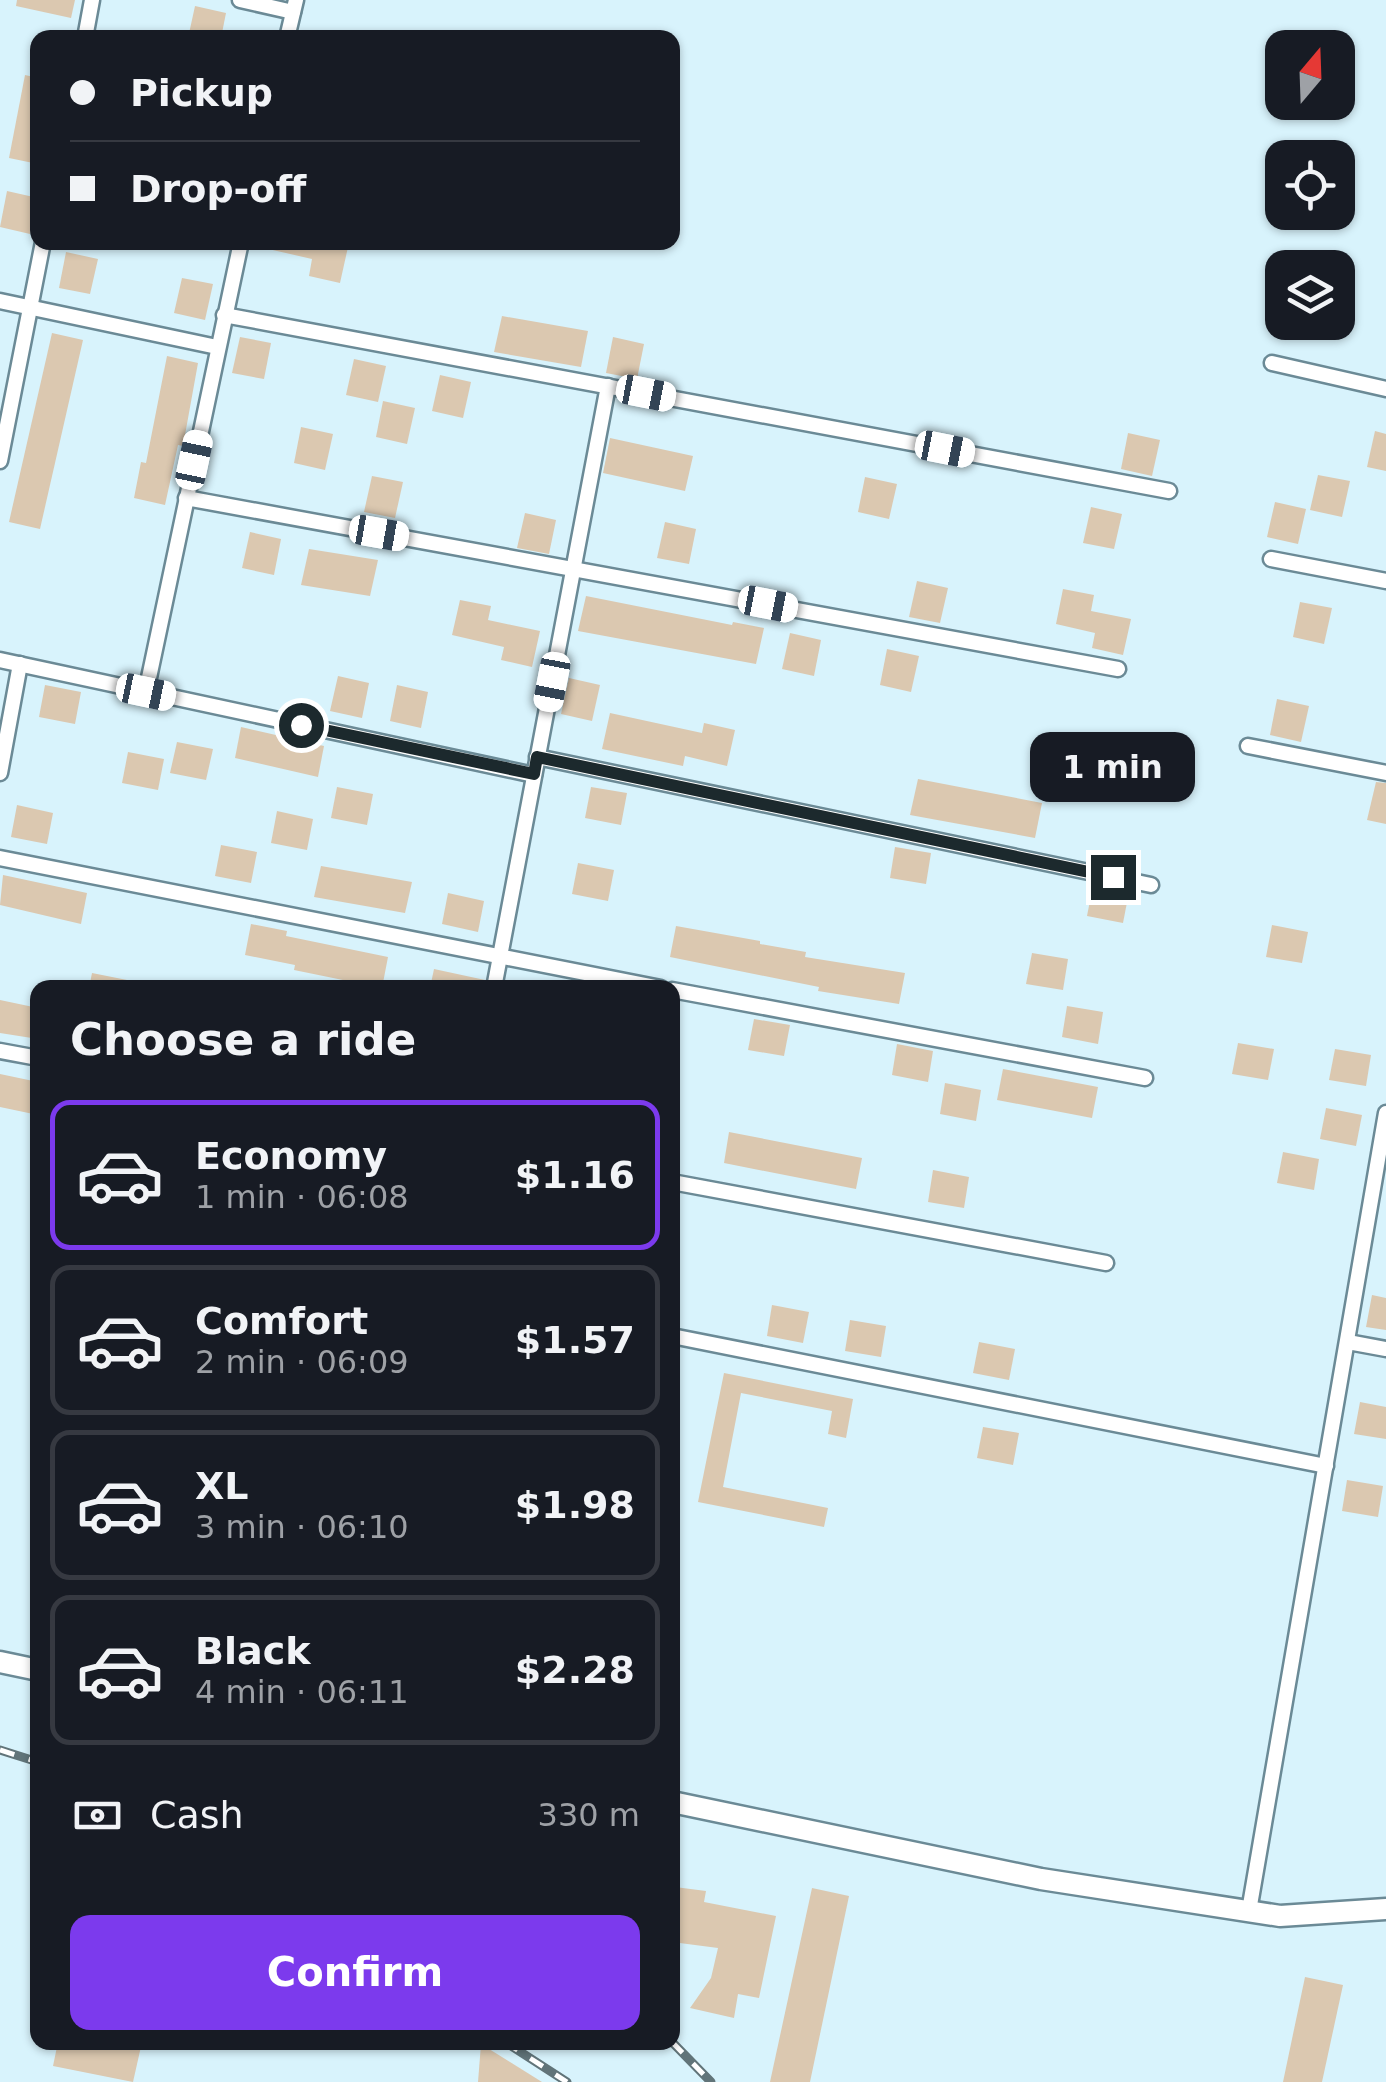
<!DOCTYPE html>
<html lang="en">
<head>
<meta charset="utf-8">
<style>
	:root { --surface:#171b24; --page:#20242c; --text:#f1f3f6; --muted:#9ea1a6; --line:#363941; --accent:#7c3aed }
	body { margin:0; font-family:"DejaVu Sans",sans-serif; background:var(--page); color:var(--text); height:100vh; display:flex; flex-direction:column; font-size:38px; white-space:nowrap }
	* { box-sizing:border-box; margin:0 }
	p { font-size:32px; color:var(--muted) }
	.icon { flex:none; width:55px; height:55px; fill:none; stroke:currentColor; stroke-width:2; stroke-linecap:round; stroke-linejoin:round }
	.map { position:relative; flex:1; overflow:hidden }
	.sheet { position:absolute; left:30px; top:980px; width:650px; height:1070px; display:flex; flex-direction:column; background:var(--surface); border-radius:20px; box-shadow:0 2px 8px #0004 }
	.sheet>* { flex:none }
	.guide { position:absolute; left:30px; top:30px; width:650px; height:220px; border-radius:20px; box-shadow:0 2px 8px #0004; display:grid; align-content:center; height:220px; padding:0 40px; background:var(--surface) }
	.needle { width:65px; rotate:19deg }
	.tools { position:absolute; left:1265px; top:30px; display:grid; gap:20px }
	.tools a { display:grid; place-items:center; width:90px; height:90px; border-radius:20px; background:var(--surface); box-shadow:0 2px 8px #0004; font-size:50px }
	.end { position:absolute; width:45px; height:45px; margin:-22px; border:12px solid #1c292d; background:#fff; box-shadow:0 0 0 5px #fff }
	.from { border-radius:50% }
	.bubble { position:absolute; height:70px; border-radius:20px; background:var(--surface); box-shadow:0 2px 8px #0004; font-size:32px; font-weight:700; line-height:70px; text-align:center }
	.car { position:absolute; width:30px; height:60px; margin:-30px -15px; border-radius:12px; box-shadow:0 0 8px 2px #0007; background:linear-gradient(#fff 24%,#345 0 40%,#fff 0 76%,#345 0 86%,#fff 0) }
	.guide b { display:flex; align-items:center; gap:35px; height:95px; font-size:38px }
	.guide b+b { border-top:2px solid var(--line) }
	.guide i { width:25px; height:25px; background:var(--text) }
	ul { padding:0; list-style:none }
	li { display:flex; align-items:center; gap:30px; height:150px; margin:0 20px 15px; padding:0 20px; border:5px solid var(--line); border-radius:20px }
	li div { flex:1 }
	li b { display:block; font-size:38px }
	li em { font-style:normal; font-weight:700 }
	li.on { border-color:var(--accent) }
	li>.icon { width:90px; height:90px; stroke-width:1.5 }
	h2 { padding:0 40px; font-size:45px; line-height:120px }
	.pay { display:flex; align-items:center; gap:25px; height:110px; padding:0 40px; font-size:38px }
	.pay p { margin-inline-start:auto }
	.cta { display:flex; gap:20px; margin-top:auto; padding:20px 40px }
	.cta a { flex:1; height:115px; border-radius:20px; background:var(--accent); color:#fff; font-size:40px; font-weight:700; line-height:115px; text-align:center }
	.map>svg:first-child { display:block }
	.building { fill:#dbc8b0 }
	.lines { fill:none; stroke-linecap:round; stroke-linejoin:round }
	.minor-casing { stroke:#6b8a96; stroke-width:19 }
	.secondary-casing { stroke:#6b8a96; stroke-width:25 }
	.minor { stroke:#fff; stroke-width:14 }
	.secondary { stroke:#fff; stroke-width:20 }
	.rail-casing { stroke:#617479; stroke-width:9 }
	.rail { stroke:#fff; stroke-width:5; stroke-dasharray:15; stroke-linecap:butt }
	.route { stroke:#1c292d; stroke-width:12 }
</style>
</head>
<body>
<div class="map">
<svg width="1386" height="2082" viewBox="0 0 1386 2082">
	<rect width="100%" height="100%" fill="#d8f3fc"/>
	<g class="building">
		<polygon points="17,0 75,0 71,18 16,6"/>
		<polygon points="195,6 226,13 221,38 188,38"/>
		<polygon points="25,75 38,78 38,164 9,158"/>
		<polygon points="7,191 38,198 30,234 0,227"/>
		<polygon points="265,242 325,242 348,247 340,283 309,276 312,259 264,248"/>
		<polygon points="66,252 98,259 90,294 59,288"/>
		<polygon points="182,278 213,284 205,320 174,313"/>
		<polygon points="502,316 588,331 581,367 494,352"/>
		<polygon points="52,333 83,340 40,529 9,522"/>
		<polygon points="240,337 271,343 264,379 232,373"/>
		<polygon points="613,337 644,344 637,379 606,373"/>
		<polygon points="167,356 198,363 183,446 178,445 165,505 134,498 141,462 146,463"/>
		<polygon points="354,359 386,366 378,402 346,395"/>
		<polygon points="440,375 471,382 463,418 432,411"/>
		<polygon points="383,401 415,408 407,444 376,437"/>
		<polygon points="301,427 333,434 325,470 294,463"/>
		<polygon points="1375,431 1386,434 1386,471 1367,467"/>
		<polygon points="1128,433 1160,440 1152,476 1121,469"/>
		<polygon points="610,438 693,456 685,491 603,473"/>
		<polygon points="1318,475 1350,481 1342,517 1310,510"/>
		<polygon points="372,476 403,482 395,518 364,512"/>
		<polygon points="865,477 897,484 889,519 858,512"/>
		<polygon points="1275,502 1306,509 1298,544 1267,537"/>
		<polygon points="1091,507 1122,514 1114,549 1083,543"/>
		<polygon points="525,513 556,520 549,554 517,548"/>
		<polygon points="665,522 696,529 689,564 657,558"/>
		<polygon points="250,532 281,539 274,575 242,568"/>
		<polygon points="309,549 378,560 370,596 301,585"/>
		<polygon points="917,581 948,588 940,623 909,617"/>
		<polygon points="1063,589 1094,595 1091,611 1131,619 1123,655 1092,648 1095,633 1056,624"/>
		<polygon points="586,596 732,625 733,622 764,628 756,664 578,631"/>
		<polygon points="460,600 491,606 488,620 540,631 532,667 501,660 504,647 452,635"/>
		<polygon points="1300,602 1332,608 1324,644 1293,637"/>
		<polygon points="790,633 821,640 814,676 782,669"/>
		<polygon points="887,649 919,656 911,692 880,685"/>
		<polygon points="338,676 369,683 362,718 330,711"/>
		<polygon points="569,678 600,685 592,721 561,714"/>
		<polygon points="45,685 81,692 75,724 39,717"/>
		<polygon points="397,685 428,692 421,728 390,721"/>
		<polygon points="1277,699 1309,706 1301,742 1270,735"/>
		<polygon points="610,713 702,733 704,723 735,730 727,766 685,756 683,766 602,749"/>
		<polygon points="241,727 324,746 318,777 235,758"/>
		<polygon points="177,742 213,749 206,780 170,773"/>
		<polygon points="128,752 164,759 158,790 122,783"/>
		<polygon points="918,779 1042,803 1035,838 910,815"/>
		<polygon points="1376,782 1386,783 1386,824 1367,820"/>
		<polygon points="337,787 373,794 367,825 331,818"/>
		<polygon points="591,787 627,793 621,825 585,818"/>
		<polygon points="17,805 53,813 47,844 11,837"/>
		<polygon points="277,811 313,819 307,850 271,843"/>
		<polygon points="221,845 257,852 251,883 215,876"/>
		<polygon points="895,847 931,853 926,884 890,878"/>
		<polygon points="578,863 614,870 608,901 572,894"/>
		<polygon points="321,866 412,882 405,913 314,897"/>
		<polygon points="3,875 87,893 81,924 0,905"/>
		<polygon points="1093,885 1129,892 1123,923 1087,916"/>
		<polygon points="448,893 484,901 478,932 442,924"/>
		<polygon points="251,924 287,931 286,936 388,957 382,988 294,970 295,965 245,955"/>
		<polygon points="1272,925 1308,932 1302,963 1266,957"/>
		<polygon points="676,926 760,941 760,944 806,952 805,957 905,973 899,1004 818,991 819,987 670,957"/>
		<polygon points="1032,953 1068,959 1063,990 1026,984"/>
		<polygon points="434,969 485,980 484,988 430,988"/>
		<polygon points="92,973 132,981 131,988 89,988"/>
		<polygon points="0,1000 38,1008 38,1039 0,1033"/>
		<polygon points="1067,1006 1103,1012 1098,1044 1062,1037"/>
		<polygon points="754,1019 790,1025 784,1056 748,1050"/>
		<polygon points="1238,1043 1274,1049 1268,1080 1232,1074"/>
		<polygon points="897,1044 933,1051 928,1082 892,1075"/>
		<polygon points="1335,1049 1371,1055 1366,1086 1329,1080"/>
		<polygon points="1003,1069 1098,1087 1092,1118 997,1100"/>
		<polygon points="0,1074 38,1082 38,1115 0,1107"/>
		<polygon points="945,1083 981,1090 976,1121 940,1114"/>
		<polygon points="1326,1108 1362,1115 1356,1146 1320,1139"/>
		<polygon points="729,1132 862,1158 856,1189 724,1163"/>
		<polygon points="1283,1152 1319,1159 1314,1190 1277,1183"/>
		<polygon points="933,1170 969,1177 964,1208 928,1202"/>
		<polygon points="1372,1295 1386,1298 1386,1330 1366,1327"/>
		<polygon points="772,1305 809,1312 803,1343 767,1336"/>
		<polygon points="850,1320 886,1326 881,1357 845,1351"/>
		<polygon points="979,1342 1015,1349 1009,1380 973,1373"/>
		<polygon points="724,1373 853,1399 846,1438 828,1434 832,1411 741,1393 723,1487 828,1508 824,1527 698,1502"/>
		<polygon points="1360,1402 1386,1407 1386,1439 1354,1434"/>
		<polygon points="983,1427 1019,1433 1013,1465 977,1458"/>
		<polygon points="1347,1480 1383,1486 1378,1517 1342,1511"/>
		<polygon points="675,1887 706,1891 704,1902 776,1916 759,1998 738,1994 734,2018 690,2008 711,1978 718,1948 672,1942"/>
		<polygon points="812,1888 849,1896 810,2082 770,2082"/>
		<polygon points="1305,1977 1343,1985 1322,2082 1283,2082"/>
		<polygon points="58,2042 142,2042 133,2082 53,2066"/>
		<polygon points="481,2044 542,2082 478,2082"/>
	</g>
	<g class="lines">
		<g class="minor-casing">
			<g id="minor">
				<polyline points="240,0 293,12"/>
				<polyline points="85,38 92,0"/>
				<polyline points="287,38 296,0"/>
				<polyline points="0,301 217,347"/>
				<polyline points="224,315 1169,491"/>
				<polyline points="1272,363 1386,389"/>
				<polyline points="0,461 43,242"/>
				<polyline points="186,498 1118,669"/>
				<polyline points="1271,559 1386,581"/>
				<polyline points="0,660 534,775"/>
				<polyline points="146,692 241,242"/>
				<polyline points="1248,746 1386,773"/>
				<polyline points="537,757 1151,885"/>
				<polyline points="0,773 20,664"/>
				<polyline points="0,858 661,988"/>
				<polyline points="494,988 608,386"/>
				<polyline points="672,990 1145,1078"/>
				<polyline points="0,1051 38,1058"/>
				<polyline points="672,1182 1106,1263"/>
				<polyline points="672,1336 1326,1466"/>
				<polyline points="1348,1342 1386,1349"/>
				<polyline points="1249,1911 1386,1113"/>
			</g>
		</g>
		<g class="secondary-casing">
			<g id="secondary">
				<polyline points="0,1662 38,1670"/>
				<polyline points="672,1802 1041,1879 1280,1916 1386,1909"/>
			</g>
		</g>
		<use href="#minor" class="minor"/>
		<use href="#secondary" class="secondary"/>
		<g class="rail-casing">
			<g id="rail">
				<polyline points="0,1750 38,1762"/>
				<polyline points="505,2042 567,2082"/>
				<polyline points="672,2042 711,2082"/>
			</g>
		</g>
		<use href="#rail" class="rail"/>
	</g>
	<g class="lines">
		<polyline class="route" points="301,725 534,774 537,757 1113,877"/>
	</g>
</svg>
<div class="tools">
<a><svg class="needle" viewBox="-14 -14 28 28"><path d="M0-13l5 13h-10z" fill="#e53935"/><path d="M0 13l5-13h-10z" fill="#9ea1a6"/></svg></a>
<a><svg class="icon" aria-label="locate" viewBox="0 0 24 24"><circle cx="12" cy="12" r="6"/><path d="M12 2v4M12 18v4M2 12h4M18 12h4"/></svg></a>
<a><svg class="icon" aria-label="layers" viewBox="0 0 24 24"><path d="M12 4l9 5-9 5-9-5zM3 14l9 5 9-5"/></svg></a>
</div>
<i class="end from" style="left:301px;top:725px"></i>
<i class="end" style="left:1113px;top:877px"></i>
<div class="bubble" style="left:1030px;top:732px;width:165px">1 min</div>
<i class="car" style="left:646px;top:393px;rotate:101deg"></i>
<i class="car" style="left:945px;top:449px;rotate:101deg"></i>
<i class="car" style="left:194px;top:460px;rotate:12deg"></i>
<i class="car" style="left:379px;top:533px;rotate:100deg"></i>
<i class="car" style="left:768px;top:604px;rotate:101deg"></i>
<i class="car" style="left:552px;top:682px;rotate:191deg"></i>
<i class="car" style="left:146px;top:692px;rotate:102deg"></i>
<div class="guide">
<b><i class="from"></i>Pickup</b>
<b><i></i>Drop-off</b>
</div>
<section class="sheet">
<h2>Choose a ride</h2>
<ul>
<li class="on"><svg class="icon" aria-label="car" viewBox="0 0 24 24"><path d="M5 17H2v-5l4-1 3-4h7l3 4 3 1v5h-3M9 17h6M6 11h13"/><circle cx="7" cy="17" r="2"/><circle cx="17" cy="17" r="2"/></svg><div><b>Economy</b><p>1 min · 06:08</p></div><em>$1.16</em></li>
<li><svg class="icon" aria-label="car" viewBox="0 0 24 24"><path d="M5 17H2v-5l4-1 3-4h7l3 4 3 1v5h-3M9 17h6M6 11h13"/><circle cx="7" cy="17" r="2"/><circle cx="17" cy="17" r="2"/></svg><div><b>Comfort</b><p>2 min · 06:09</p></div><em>$1.57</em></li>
<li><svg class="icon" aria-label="car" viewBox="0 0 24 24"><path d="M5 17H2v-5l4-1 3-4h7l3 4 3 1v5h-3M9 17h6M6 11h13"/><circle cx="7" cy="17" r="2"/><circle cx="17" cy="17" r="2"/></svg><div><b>XL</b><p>3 min · 06:10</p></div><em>$1.98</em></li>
<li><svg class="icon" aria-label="car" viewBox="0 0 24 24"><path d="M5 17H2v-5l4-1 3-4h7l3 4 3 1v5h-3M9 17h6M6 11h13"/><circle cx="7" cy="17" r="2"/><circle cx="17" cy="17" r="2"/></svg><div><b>Black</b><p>4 min · 06:11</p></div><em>$2.28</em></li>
</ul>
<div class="pay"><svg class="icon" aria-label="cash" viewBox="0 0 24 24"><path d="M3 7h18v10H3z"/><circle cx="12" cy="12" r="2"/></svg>Cash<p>330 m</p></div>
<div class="cta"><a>Confirm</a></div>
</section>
</div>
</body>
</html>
